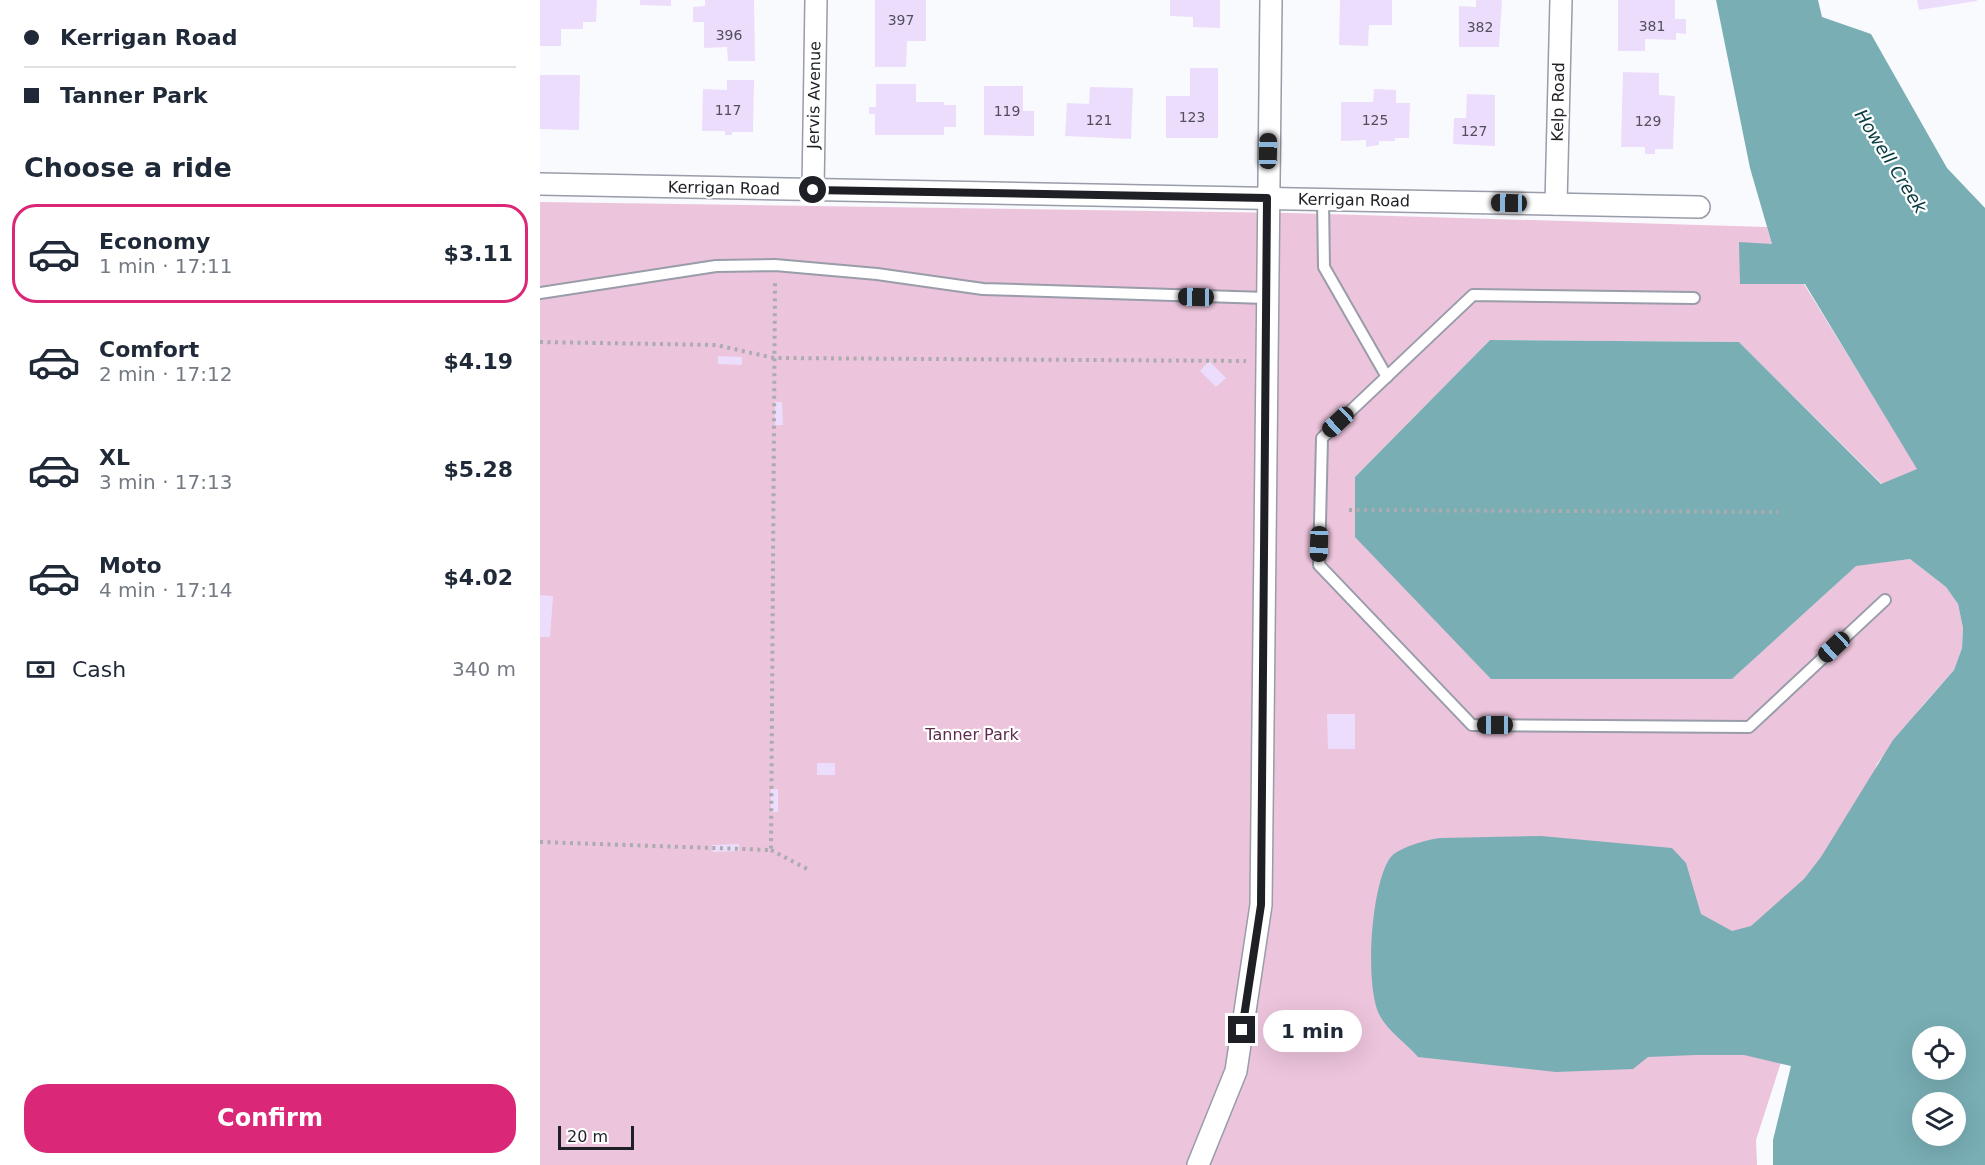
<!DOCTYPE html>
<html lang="en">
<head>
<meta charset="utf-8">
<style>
	:root { --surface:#fff; --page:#f6f6f7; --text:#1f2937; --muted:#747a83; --line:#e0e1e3; --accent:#db2777 }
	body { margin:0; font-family:"DejaVu Sans",sans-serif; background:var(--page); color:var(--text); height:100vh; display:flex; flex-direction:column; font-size:22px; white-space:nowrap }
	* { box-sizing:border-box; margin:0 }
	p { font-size:20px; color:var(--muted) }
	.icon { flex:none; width:33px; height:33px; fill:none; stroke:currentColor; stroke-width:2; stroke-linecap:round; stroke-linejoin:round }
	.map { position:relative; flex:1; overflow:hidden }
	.side { display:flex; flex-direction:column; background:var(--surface); width:540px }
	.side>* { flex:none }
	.top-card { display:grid; align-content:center; height:132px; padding:0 24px; background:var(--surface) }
	.fabs { position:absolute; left:1372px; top:1026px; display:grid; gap:12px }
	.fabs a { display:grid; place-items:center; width:54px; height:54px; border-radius:50%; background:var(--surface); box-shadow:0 6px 24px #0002; font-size:30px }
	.scale { position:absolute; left:18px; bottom:15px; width:76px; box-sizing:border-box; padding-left:6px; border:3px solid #1f2025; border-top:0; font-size:16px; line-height:21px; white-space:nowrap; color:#1f2025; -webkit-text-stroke:4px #fff; paint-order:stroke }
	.end { position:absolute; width:27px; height:27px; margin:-14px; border:8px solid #1f2025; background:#fff; box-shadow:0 0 0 3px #fff }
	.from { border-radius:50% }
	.bubble { position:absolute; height:42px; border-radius:21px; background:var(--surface); box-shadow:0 6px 24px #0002; font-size:20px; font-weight:600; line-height:42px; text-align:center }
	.car { position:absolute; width:18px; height:36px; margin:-18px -9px; border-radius:8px; box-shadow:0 0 4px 2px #0007; background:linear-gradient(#222 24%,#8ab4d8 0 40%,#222 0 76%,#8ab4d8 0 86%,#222 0) }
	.top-card b { display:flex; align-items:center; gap:21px; height:57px; font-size:22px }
	.top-card b+b { border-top:2px solid var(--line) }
	.top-card i { width:15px; height:15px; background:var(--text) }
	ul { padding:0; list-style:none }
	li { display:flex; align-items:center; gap:18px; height:99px; margin:0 12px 9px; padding:0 12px; border:3px solid transparent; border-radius:24px }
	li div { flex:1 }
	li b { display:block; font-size:22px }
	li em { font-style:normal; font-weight:600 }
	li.selected { border-color:var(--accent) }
	li>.icon { width:54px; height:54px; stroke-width:1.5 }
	h2 { padding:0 24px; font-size:27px; line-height:72px }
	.pay { display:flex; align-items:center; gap:15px; height:66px; padding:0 24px; font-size:22px }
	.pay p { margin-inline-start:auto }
	.cta { display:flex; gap:12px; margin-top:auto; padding:12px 24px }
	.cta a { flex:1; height:69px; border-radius:24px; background:var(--accent); color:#fff; font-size:24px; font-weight:600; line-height:69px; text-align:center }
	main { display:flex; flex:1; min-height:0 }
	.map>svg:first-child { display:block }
	.green { fill:#ecc4db }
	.water { fill:#79aeb5; fill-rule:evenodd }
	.building { fill:#edddfd }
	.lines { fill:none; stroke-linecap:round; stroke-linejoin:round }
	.lane-casing { stroke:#999ca9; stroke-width:14 }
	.street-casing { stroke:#999ca9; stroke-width:24 }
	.path { stroke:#abacb0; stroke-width:4; stroke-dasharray:3 4.5; stroke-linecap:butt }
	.lane { stroke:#fff; stroke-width:10 }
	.street { stroke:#fff; stroke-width:21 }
	.route { stroke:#1f2025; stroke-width:8 }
	.labels { text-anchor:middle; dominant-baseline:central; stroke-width:4.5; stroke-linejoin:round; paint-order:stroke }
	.number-label { font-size:14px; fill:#524f5b }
	.street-label { font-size:16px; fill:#1f2025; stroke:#fff }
	.park-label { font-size:16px; fill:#5f2c4d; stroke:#fff }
	.water-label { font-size:18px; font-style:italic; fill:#083c42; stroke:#fff }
</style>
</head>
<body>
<main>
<section class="side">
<div class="top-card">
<b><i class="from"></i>Kerrigan Road</b>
<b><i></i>Tanner Park</b>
</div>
<h2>Choose a ride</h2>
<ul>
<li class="selected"><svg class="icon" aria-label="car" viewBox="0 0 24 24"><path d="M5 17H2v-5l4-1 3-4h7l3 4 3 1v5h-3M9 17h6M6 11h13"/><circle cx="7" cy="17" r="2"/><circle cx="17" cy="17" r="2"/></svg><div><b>Economy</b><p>1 min · 17:11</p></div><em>$3.11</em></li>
<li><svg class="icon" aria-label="car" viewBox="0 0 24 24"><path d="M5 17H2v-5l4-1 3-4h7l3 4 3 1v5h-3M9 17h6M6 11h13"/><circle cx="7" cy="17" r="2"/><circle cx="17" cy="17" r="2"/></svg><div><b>Comfort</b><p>2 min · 17:12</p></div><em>$4.19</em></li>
<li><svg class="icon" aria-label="car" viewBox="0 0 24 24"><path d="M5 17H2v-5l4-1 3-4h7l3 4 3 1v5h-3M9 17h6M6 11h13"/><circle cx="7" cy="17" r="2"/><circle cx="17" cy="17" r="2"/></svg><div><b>XL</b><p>3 min · 17:13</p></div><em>$5.28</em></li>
<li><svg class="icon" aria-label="car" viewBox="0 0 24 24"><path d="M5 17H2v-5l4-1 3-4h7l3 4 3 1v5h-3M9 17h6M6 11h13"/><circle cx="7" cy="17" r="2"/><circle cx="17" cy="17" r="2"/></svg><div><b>Moto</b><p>4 min · 17:14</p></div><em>$4.02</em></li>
</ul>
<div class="pay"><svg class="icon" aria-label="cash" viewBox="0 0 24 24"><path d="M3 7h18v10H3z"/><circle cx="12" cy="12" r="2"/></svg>Cash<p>340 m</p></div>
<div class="cta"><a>Confirm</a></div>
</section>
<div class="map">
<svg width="1445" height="1165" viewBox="0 0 1445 1165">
	<rect width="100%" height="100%" fill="#f9fafd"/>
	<polygon class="green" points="0,202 752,213 1227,227 1232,244 1264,284 1378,469 1342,484 1199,342 950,340 815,477 815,537 1192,679 1316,565 1370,559 1406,587 1418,604 1423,628 1422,648 1414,670 1383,705 1337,764 1216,1140 1217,1165 0,1165"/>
	<path class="water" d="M1176,0H1278L1282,17L1331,34L1407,168L1445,208V1165H1233V1140L1251,1066L1204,1055H1155L1108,1057L1093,1069L1016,1072L878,1057C867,1044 848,1031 840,1016C824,987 831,885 850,858C857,848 888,839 901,838L1001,836L1132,848L1146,863L1161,914L1192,931L1211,926L1264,879L1281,857L1353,740L1414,670L1422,648L1423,628L1418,604L1406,587L1370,559L1316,566L1192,679H951L815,537V477L950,340L1199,342L1341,484L1377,469L1265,284H1200L1199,242L1232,244L1210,168ZM1383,1036H1416V1070H1383ZM1383,1102H1416V1136H1383Z"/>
	<g class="building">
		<polygon points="0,0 57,0 56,22 43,22 43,29 21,29 21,46 0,46"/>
		<polygon points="100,0 131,0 131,6 100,5"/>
		<polygon points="165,0 214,0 215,61 188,61 187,47 164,48 164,22 153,22 153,7 165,6"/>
		<polygon points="335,0 386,0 386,41 367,41 366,67 335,67"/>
		<polygon points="630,0 680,0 680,28 653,27 653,17 630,16"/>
		<polygon points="800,0 852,0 852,25 829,25 828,46 799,45"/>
		<polygon points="936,0 962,0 959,47 919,47 919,6 936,7"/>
		<polygon points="1078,0 1135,0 1135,19 1146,19 1146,34 1136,33 1136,40 1105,39 1105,51 1078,51"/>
		<polygon points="1377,0 1437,0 1437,1 1379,10"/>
		<polygon points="650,68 678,68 678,138 626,138 626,96 650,96"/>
		<polygon points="1083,72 1119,73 1119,95 1135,96 1133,149 1115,149 1115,154 1105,154 1105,147 1081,147"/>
		<polygon points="0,75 40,75 39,130 0,129"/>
		<polygon points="187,80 214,80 213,132 192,132 192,135 185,135 185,131 162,131 163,89 187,90"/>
		<polygon points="336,84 376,84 376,102 404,102 404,105 416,105 416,127 404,127 404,135 335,135 335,114 329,114 329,107 336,107"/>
		<polygon points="444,86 483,86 483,111 494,111 494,136 444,135"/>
		<polygon points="550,87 593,88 591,139 525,136 527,103 549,104"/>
		<polygon points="834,89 856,90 856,103 870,103 869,138 855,138 855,141 839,141 839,145 826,147 826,140 801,141 801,102 833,102"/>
		<polygon points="927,94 955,95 955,146 913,144 914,118 926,118"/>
		<polygon points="178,356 202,357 202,365 178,364"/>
		<polygon points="669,361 686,378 676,387 660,371"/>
		<polygon points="235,402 242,402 243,425 235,425"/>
		<polygon points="0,595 13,596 10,637 0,637"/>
		<polygon points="787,714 815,714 815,749 788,749"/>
		<rect x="277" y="763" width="18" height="12"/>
		<rect x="231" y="789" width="7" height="23"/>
		<polygon points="199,844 199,851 173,852 172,845"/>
	</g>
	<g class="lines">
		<g class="lane-casing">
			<g id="lane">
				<polyline points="783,200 784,267 847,377"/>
				<polyline points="0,293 176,266 235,265 337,274 443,289 726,298"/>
				<polyline points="1154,298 933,295 782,438 779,565 932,725 1209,727 1345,600"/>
			</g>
		</g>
		<g class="street-casing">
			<g id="street">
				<polyline points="0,184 1159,207"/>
				<polyline points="273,190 276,0"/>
				<polyline points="1016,204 1021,0"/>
				<polyline points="658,1165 696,1071 721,905 731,0"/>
			</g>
		</g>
		<g class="path">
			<polyline points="0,342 176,345 234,358 706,361"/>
			<polyline points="809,510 1238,512"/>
			<polyline points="0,842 231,850 235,282"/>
			<polyline points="231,850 269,870"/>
		</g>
		<use href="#lane" class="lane"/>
		<use href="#street" class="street"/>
	</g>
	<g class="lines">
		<polyline class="route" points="273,190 727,198 721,905 702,1030"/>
	</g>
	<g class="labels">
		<g class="number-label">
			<text x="361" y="20">397</text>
			<text x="1112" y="26">381</text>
			<text x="940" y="27">382</text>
			<text x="189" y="35">396</text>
			<text x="188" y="110">117</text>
			<text x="467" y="111">119</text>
			<text x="652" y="117">123</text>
			<text x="559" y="120">121</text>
			<text x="835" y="120">125</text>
			<text x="1108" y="121">129</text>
			<text x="934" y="131">127</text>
		</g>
		<g class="street-label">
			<text transform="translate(274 95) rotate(-89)">Jervis Avenue</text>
			<text transform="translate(1018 102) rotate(-89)">Kelp Road</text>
			<text transform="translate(184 188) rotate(1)">Kerrigan Road</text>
			<text transform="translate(814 200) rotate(1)">Kerrigan Road</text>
		</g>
		<g class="park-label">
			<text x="432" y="734">Tanner Park</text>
		</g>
		<g class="water-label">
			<text transform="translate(1351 161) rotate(58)">Howell Creek</text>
		</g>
	</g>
</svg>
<div class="fabs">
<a><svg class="icon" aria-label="locate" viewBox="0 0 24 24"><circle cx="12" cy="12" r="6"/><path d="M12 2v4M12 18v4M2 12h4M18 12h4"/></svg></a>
<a><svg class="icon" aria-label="layers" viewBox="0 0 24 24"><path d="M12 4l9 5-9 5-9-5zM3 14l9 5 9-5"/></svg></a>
</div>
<div class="scale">20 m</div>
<i class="end from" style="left:273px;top:190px"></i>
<i class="end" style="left:702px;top:1030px"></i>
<div class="bubble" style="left:723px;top:1010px;width:99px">1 min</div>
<i class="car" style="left:728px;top:151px;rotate:1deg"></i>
<i class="car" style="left:969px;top:203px;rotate:271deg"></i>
<i class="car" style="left:656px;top:297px;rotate:271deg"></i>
<i class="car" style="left:798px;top:422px;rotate:227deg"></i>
<i class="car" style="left:779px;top:544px;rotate:182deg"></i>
<i class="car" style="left:1294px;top:647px;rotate:227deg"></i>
<i class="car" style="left:955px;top:725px;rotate:270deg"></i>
</div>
</main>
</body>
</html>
